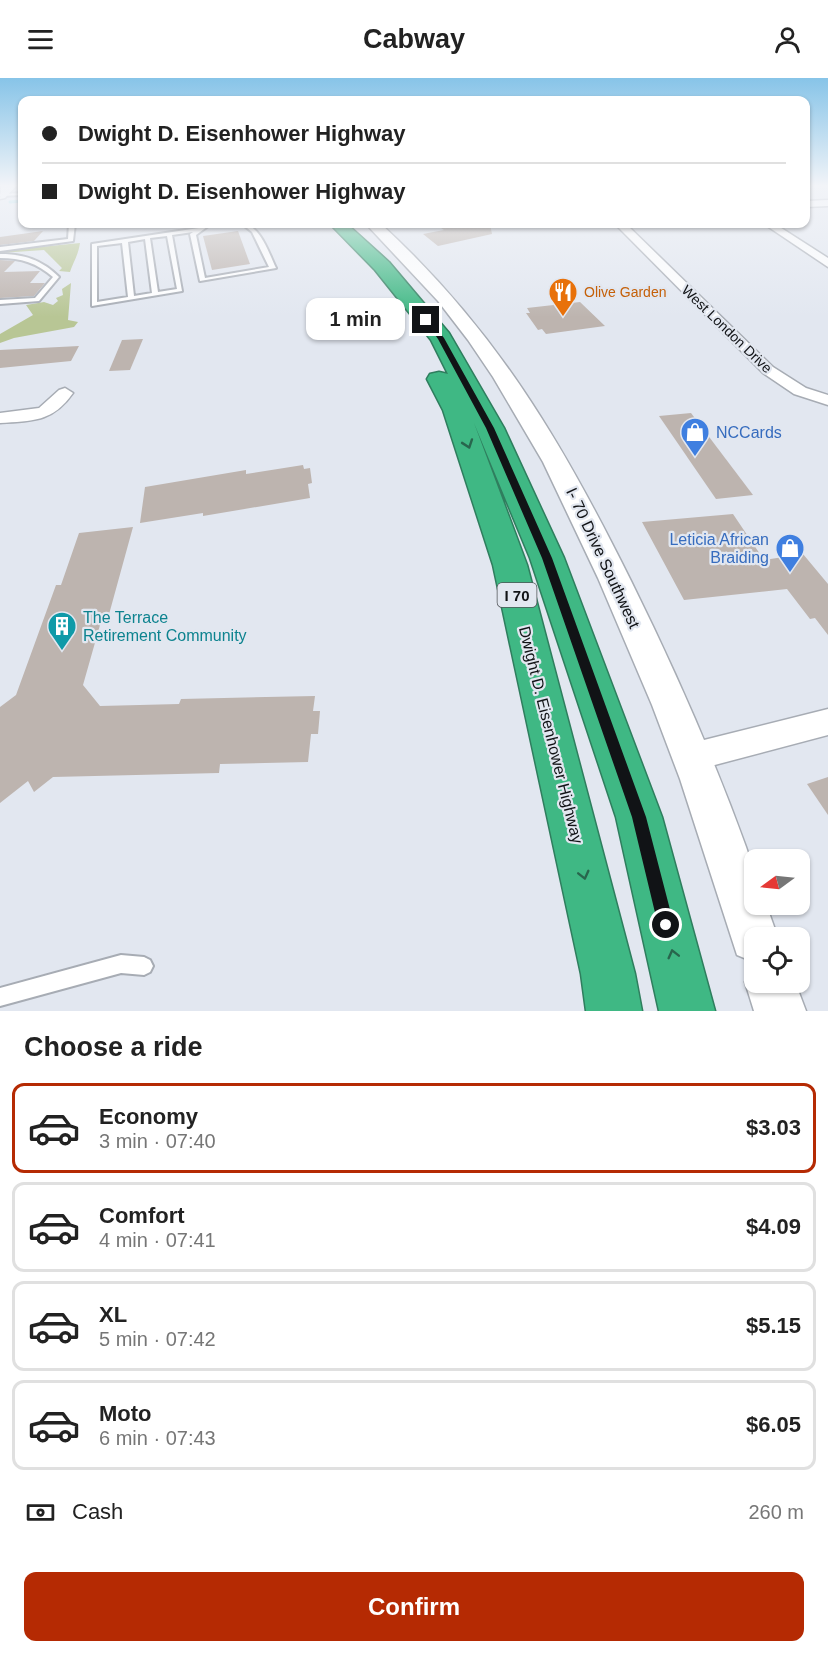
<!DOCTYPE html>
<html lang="en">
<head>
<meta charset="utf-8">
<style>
	:root { --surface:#fff; --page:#f6f6f6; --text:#222; --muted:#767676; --line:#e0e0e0; --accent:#b52a03 }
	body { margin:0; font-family:Helvetica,sans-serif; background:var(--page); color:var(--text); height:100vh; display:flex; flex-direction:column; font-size:22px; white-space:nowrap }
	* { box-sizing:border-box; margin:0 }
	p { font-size:20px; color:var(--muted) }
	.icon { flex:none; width:33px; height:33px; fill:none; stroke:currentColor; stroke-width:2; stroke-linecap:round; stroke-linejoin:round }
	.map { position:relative; height:933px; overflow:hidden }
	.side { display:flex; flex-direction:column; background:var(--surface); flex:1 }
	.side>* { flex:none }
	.guide { position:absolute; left:18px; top:18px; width:792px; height:132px; border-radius:12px; box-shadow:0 2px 4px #0004; display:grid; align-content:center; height:132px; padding:0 24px; background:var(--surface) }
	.needle { width:39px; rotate:255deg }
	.buttons { position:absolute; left:744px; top:771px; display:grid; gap:12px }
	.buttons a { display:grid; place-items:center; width:66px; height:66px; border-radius:12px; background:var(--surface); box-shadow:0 2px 4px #0004; font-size:30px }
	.end { position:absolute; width:27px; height:27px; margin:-14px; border:8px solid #111316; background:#fff; box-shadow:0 0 0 3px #fff }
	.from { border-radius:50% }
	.bubble { position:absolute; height:42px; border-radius:12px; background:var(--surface); box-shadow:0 2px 4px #0004; font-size:20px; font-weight:700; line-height:42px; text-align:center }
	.guide b { display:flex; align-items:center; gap:21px; height:57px; font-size:22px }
	.guide b+b { border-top:2px solid var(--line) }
	.guide i { width:15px; height:15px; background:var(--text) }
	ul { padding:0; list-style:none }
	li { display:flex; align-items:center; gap:18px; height:90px; margin:0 12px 9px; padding:0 12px; border:3px solid var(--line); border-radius:12px }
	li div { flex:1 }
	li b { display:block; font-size:22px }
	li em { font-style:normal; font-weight:700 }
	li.selected { border-color:var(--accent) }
	li>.icon { width:54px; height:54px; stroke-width:1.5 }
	h2 { padding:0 24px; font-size:27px; line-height:72px }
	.pay { display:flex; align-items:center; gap:15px; height:66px; padding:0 24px; font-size:22px }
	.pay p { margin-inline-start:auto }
	.button { display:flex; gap:12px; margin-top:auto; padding:12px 24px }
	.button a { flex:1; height:69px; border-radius:12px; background:var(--accent); color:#fff; font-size:24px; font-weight:700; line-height:69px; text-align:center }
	header { display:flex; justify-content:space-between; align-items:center; height:78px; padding:0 24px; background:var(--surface); font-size:27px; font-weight:700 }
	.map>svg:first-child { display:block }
	.green { fill:#b8c695 }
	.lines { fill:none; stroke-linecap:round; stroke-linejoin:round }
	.stream { stroke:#95dbe9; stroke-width:3 }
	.building { fill:#bdb4af }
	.lane-casing { stroke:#a7acb4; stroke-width:4 }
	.street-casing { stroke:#a7acb4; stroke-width:3 }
	.secondary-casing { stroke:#a7acb4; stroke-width:3 }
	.highway-casing { stroke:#2f7e5e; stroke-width:3 }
	.lane { fill:#fff; fill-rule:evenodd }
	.street { fill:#fff; fill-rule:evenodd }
	.secondary { fill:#fff; fill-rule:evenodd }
	.highway { fill:#3fb884; fill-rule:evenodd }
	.oneway { stroke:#28664d }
	.route { fill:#111316 }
	.labels { text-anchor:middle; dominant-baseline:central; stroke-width:4.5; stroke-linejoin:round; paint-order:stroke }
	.far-food-label { font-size:14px; fill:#c56008; stroke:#e2e7f0; text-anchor:start }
	.far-street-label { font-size:14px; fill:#111316; stroke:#e2e7f0 }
	.shield { fill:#e2e7f0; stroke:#505357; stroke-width:1.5 }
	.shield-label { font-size:15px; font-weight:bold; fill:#111316 }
	.shop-label { font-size:16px; fill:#366cbe; stroke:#e2e7f0; text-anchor:start }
	.street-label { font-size:16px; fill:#111316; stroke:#e2e7f0 }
	.culture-label { font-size:16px; fill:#0d838f; stroke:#e2e7f0; text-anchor:start }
</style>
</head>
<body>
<header><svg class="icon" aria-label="menu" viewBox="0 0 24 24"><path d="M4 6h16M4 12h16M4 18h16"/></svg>Cabway<svg class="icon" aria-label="person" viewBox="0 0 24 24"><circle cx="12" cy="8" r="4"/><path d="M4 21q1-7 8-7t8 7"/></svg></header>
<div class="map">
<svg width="828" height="933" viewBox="0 0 828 933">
	<rect width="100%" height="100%" fill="#e2e7f0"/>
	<g class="green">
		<path d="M80,165C78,178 74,182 70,194L59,193L62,190L44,172L0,175V173Z"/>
		<polygon points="71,205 68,242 78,244 74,249 14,260 0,265 0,256 33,237 26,227 44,224 53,227 58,223 56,220 63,217 62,211"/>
	</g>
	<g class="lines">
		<polyline class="stream" points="10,124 22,123"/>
	</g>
	<g class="building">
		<polygon points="435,146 461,146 464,148 490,146 492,156 438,168 423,156 444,152"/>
		<polygon points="43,153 34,163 0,167 0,159"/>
		<polygon points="238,153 250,186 212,192 203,158"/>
		<polygon points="0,182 15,183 4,194 40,193 30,205 45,205 34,218 0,220"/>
		<polygon points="580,224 605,248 546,256 542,251 538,252 526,235 530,235 527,230"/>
		<polygon points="143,261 130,292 109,293 122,262"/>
		<polygon points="79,268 71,283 0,290 0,272"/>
		<polygon points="691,335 753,417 716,421 659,338"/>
		<polygon points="303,387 304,391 310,390 312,405 308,406 310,420 203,438 203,435 140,445 145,409 246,392 246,396"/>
		<polygon points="733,436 764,482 803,476 828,506 828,557 815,540 810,541 787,511 684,522 642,444"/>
		<polygon points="133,449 108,540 102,540 83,607 100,628 179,626 181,621 315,618 313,633 320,633 318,656 311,656 308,684 220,686 219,695 53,699 34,714 28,703 0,725 0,629 16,617 56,507 61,507 79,455"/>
		<polygon points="828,699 828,737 807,706"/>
	</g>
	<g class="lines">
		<g class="lane-casing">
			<g id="lane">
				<polygon points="22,115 22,117 0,118 0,116"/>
				<polygon points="69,146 75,146 73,163 0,173 0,169 68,161"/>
				<path d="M205,146H211L196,157L205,200L269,189L252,154L242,146C260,146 269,176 276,190L200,203L190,156L193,154L172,157L182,213L92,228V166L199,150ZM167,158L177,211L158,214L150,160ZM145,161L152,215L134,218L128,164ZM122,165L128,219L97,224V168Z"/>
				<path d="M0,176C24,176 42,182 59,199L39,223L0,226V222L35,220L53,199C37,185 21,180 0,180Z"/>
				<polygon points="121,877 144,879 150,882 153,888 150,894 144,897 121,895 0,928 0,910"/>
			</g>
		</g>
		<g class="street-casing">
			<g id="street">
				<polygon points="828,122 828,128 806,129 806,123"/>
				<polygon points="615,146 626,146 773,289 806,310 828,317 828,327 794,316 763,295"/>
				<polygon points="764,146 775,146 828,180 828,189"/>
				<path d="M65,310L73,315C53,344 32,343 0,345V335L39,330L59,312Z"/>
				<polygon points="828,631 828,657 692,693 682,689 678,679 682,669 692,665"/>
			</g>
		</g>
		<g class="secondary-casing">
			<g id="secondary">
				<polygon points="1,108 16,108 5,120 0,121"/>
				<path d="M366,146H381C496,252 562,364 631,503C674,590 713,678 746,769L754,793V826H766L778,860H754V884L737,877L680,701L652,627L598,500L543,384L493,299L468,262L438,223Z"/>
				<polygon points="754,885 754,904 795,904 806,933 754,933 745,904"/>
			</g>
		</g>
		<g class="highway-casing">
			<polygon id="highway" points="330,146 347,146 389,184 449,255 504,350 564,480 662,739 715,933 659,933 616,739 530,480 474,345 527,487 635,896 642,933 586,933 581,896 493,487 443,332 427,301 430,296 439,294 448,296 450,300 431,262 375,192"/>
		</g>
		<use href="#lane" class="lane"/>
		<use href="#street" class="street"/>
		<use href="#secondary" class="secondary"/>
		<use href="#highway" class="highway"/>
	</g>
	<defs><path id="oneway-chevron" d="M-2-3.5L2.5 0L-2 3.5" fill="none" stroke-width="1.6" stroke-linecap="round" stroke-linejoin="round" transform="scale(1.5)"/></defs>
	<g class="oneway">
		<use href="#oneway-chevron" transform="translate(468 366) rotate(71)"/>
		<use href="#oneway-chevron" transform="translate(584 797) rotate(76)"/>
		<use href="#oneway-chevron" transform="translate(673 876) rotate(-104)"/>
	</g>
	<linearGradient id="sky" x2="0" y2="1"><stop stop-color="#87c4e8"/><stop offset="0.45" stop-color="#f2f4f8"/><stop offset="1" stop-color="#f2f4f8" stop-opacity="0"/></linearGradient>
	<rect width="828" height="239" fill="url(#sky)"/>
	<polygon class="route" points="424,241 429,241 444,260 494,350 552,480 646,739 674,847 671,852 666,855 661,852 658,847 632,739 542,480 486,350 438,261"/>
	<defs>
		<g id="restaurant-pin" transform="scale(1.5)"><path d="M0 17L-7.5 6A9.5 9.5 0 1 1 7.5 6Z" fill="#e8710a" stroke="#e2e7f0"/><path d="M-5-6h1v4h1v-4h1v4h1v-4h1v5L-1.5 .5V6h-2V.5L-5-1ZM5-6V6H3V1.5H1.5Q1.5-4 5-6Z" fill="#fff"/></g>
		<g id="shop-pin" transform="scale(1.5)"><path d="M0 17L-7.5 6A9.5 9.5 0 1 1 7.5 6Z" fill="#3f7fe0" stroke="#e2e7f0"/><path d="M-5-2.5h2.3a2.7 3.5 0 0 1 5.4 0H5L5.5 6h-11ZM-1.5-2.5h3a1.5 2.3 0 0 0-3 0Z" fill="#fff"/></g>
		<g id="building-pin" transform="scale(1.5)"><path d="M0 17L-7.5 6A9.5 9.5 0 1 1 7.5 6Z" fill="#0f9aa8" stroke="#e2e7f0"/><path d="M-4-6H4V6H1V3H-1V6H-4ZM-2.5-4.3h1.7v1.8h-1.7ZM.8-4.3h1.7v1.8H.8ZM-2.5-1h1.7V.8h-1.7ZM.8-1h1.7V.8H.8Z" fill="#fff"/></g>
	</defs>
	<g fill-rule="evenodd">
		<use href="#restaurant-pin" x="563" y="214"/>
		<use href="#shop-pin" x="695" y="354"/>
		<use href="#shop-pin" x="790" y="470"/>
		<use href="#building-pin" x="62" y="548"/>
	</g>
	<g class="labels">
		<g class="far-food-label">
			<text x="584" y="214">Olive Garden</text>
		</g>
		<g class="far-street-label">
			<text transform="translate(727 251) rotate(44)">West London Drive</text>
		</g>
		<rect class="shield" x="497.5" y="505" width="39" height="24" rx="4.5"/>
		<g class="shield-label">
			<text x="517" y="517">I 70</text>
		</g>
		<g class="shop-label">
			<text x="716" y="354">NCCards</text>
			<text x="769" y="461" text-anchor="end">Leticia African<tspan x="769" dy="18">Braiding</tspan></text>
		</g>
		<g class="street-label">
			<text transform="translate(603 480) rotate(65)">I- 70 Drive Southwest</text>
			<text transform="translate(551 657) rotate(76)">Dwight D. Eisenhower Highway</text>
		</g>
		<g class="culture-label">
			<text x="83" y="539">The Terrace<tspan x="83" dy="18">Retirement Community</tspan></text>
		</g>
	</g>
</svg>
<div class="buttons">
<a><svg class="needle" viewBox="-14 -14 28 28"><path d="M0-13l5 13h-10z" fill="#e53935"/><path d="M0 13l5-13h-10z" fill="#767676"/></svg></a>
<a><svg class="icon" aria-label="locate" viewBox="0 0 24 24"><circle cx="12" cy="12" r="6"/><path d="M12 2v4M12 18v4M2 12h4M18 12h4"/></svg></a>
</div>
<i class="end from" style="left:666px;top:847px"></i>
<i class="end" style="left:426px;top:242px"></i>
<div class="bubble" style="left:306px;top:220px;width:99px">1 min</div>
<div class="guide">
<b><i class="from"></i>Dwight D. Eisenhower Highway</b>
<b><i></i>Dwight D. Eisenhower Highway</b>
</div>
</div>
<section class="side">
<h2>Choose a ride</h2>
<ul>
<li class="selected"><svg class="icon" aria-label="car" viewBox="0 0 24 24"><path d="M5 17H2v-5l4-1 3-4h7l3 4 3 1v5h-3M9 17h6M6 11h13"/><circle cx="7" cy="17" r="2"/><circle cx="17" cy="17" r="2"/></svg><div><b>Economy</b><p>3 min · 07:40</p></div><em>$3.03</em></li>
<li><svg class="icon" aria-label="car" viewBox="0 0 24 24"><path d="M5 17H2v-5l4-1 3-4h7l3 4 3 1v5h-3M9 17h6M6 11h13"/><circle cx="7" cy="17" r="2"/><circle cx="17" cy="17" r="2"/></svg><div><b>Comfort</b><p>4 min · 07:41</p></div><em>$4.09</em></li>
<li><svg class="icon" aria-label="car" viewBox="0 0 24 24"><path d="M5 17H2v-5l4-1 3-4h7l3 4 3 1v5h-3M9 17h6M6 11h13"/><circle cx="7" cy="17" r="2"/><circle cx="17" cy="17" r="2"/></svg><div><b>XL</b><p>5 min · 07:42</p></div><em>$5.15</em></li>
<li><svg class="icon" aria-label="car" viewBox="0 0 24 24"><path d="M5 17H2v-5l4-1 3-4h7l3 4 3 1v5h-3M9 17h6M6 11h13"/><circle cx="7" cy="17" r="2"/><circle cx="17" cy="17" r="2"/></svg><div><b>Moto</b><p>6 min · 07:43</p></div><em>$6.05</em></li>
</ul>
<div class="pay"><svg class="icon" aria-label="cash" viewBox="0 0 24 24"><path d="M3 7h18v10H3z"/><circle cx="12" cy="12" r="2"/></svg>Cash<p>260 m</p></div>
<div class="button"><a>Confirm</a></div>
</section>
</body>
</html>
